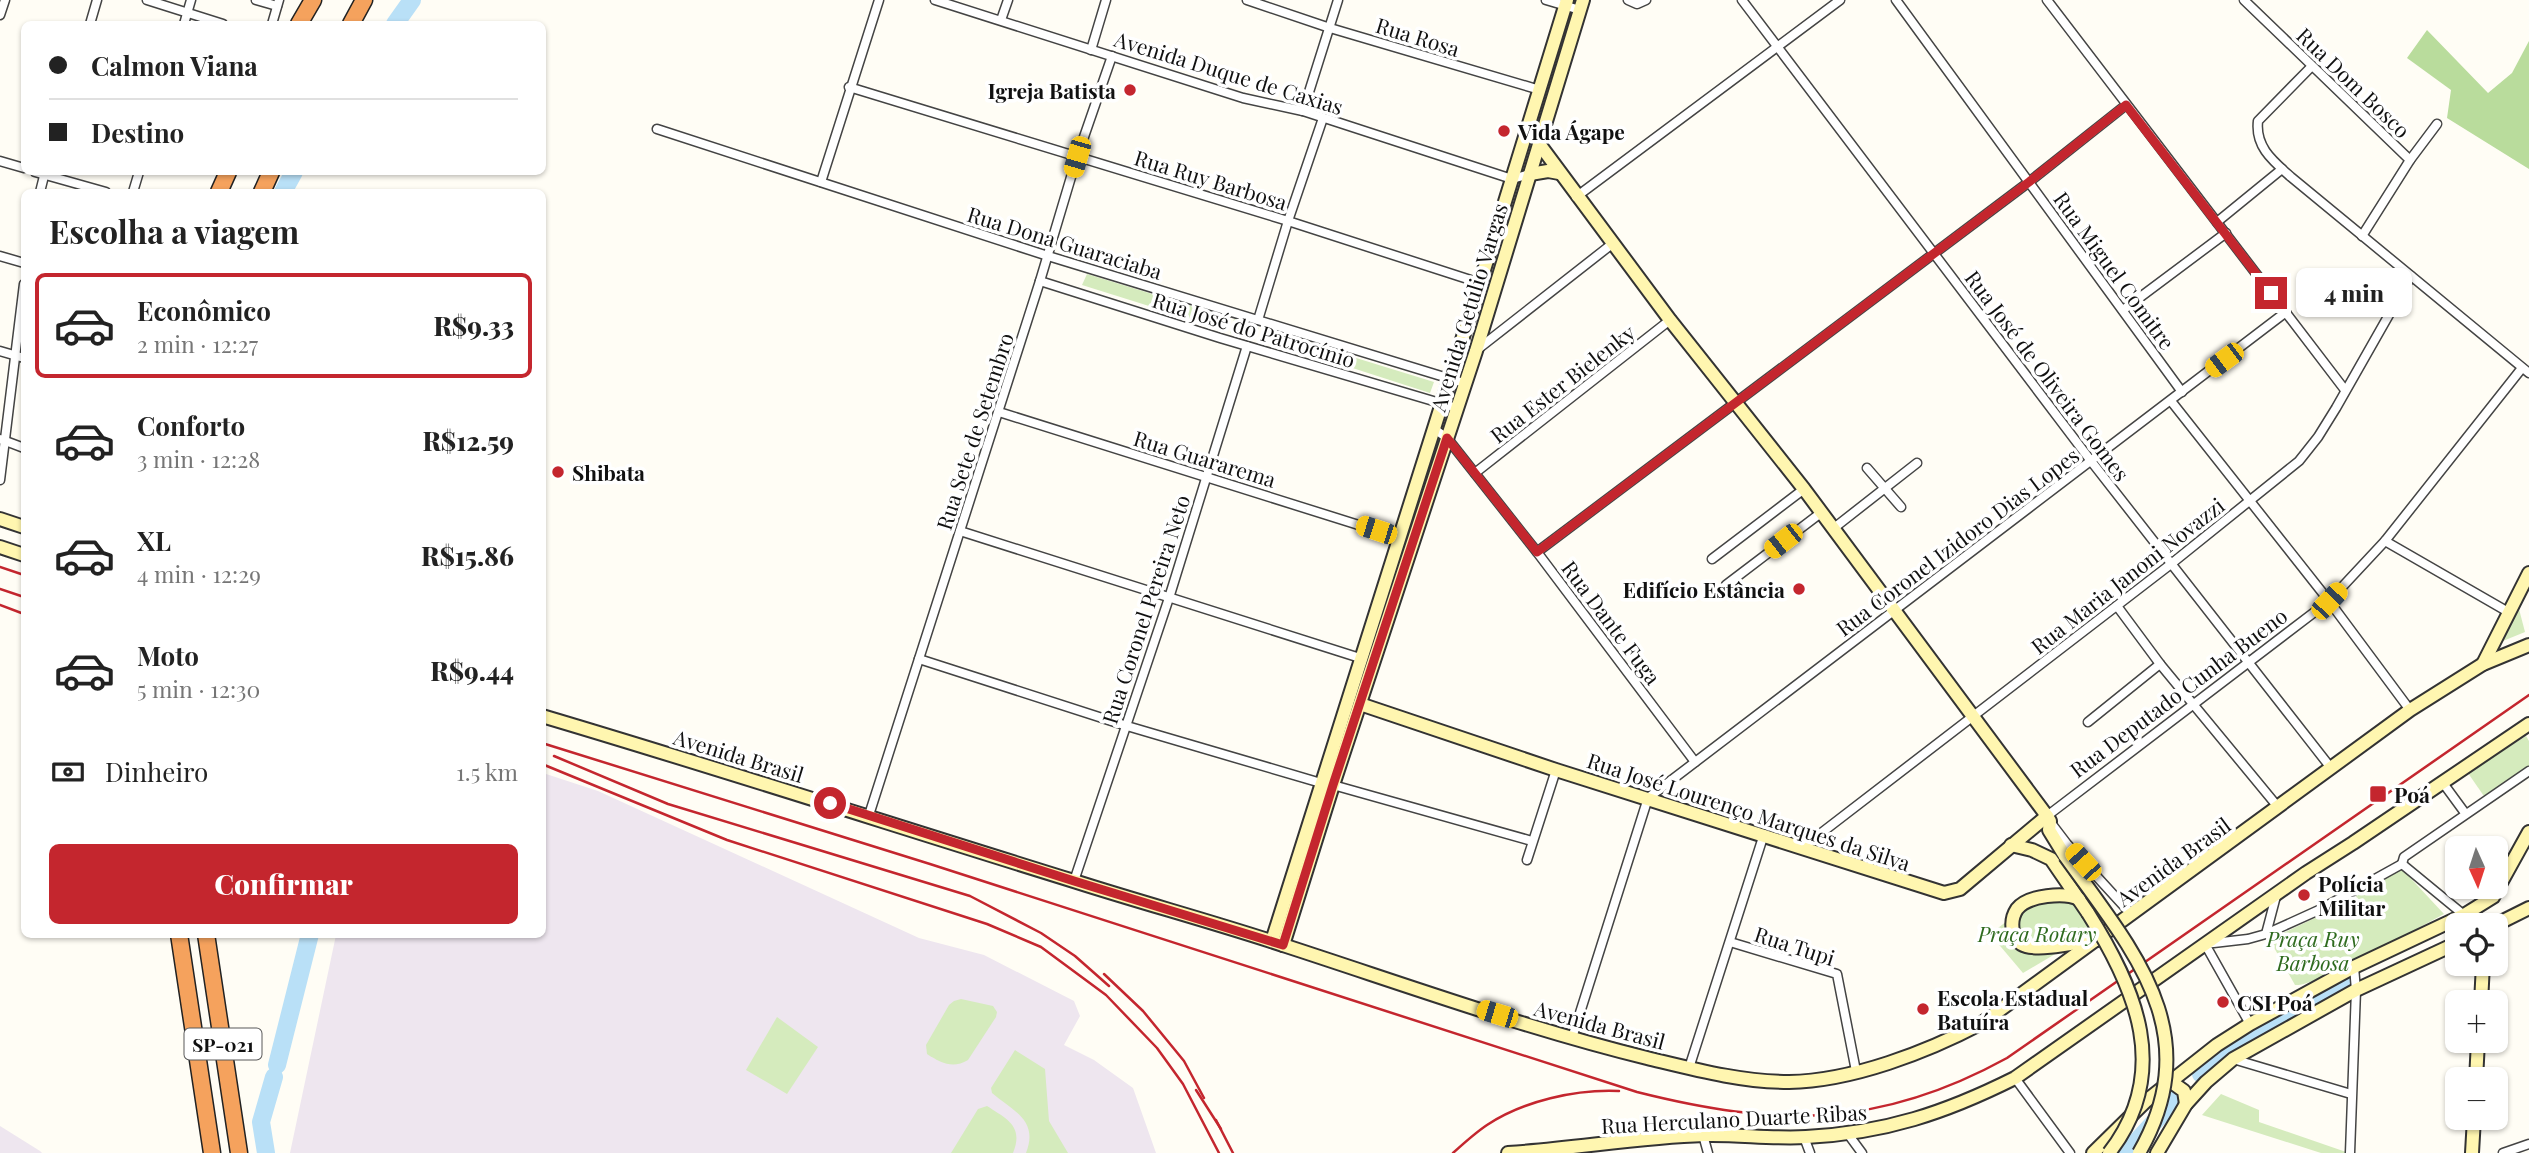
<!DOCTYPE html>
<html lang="pt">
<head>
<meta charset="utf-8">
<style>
	:root { --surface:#fff; --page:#f2f2f2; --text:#222; --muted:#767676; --line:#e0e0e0; --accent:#c4262e }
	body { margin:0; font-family:"Playfair Display",serif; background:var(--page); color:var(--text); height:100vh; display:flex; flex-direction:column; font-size:26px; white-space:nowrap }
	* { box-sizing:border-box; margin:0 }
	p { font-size:23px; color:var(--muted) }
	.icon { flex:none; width:38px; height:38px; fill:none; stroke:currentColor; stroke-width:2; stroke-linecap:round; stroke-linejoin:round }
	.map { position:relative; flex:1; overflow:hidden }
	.panel { position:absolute; left:21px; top:189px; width:525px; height:749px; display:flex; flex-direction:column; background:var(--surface); border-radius:10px; box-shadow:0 2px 5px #0004 }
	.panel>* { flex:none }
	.top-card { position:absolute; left:21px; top:21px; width:525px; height:154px; border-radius:10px; box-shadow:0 2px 5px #0004; display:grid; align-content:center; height:154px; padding:0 28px; background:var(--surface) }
	.needle { width:46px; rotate:177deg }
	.fabs { position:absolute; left:2445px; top:836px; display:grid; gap:14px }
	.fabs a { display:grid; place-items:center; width:63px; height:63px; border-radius:10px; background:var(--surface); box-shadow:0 2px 5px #0004; font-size:35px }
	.end { position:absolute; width:32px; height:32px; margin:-16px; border:9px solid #c4262e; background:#fff; box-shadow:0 0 0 4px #fff }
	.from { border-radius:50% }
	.bubble { position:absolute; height:49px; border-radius:10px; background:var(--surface); box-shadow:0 2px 5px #0004; font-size:23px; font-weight:800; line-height:49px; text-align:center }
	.car { position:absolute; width:21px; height:42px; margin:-21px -10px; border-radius:9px; box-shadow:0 0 5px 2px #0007; background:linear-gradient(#f5c518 24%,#345 0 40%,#f5c518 0 76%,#345 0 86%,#f5c518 0) }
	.top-card b { display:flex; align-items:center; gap:24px; height:66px; font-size:26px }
	.top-card b+b { border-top:2px solid var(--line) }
	.top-card i { width:18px; height:18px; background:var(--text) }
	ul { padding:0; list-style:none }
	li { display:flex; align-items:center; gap:21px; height:105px; margin:0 14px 10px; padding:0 14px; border:4px solid transparent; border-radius:10px }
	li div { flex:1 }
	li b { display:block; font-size:26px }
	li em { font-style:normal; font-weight:800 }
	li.current { border-color:var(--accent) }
	li>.icon { width:63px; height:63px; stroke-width:1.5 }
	h2 { padding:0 28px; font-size:32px; line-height:84px }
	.pay { display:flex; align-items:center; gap:18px; height:77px; padding:0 28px; font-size:26px }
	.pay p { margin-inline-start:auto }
	.button { display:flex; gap:14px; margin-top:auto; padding:14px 28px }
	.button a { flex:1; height:80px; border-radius:10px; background:var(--accent); color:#fff; font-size:28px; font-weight:800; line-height:80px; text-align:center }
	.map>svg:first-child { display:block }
	.industrial { fill:#eee6ef }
	.green { fill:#d5ebbd }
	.forest { fill:#b9dc9c }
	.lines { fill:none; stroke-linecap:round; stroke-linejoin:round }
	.river { stroke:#b9e0f7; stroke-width:18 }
	.street-casing { stroke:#444; stroke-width:11 }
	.secondary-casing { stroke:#333; stroke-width:16 }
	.highway-casing { stroke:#222; stroke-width:19 }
	.street { stroke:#fff; stroke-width:8 }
	.secondary { stroke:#fff6b0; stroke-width:12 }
	.highway { stroke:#f5a25d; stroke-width:16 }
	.rail { stroke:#c4262e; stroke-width:2.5 }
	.secondary-bridge-casing { stroke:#333; stroke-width:16; stroke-linecap:butt }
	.secondary-bridge { stroke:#fff6b0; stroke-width:12 }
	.route { stroke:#c4262e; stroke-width:9 }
	.poi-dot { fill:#c4262e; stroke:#fff; stroke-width:2.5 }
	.labels { text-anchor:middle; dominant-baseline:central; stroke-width:7; stroke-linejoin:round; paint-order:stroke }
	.shield { fill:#fff; stroke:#585858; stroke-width:2 }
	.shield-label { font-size:19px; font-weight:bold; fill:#111 }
	.street-label { font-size:21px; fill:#111; stroke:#fff }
	.poi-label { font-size:21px; font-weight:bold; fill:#111; stroke:#fff; text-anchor:start }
	.park-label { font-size:21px; font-style:italic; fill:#2f6b1f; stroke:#fff }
</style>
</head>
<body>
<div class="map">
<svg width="2529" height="1153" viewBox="0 0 2529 1153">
	<rect width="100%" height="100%" fill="#fffdf5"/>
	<g class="industrial">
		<polygon points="543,773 598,791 919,938 984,955 1074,1001 1080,1016 1064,1045 1094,1060 1133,1088 1156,1153 290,1153 336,935 542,934"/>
		<polygon points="0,1126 40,1151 42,1153 0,1153"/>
	</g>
	<g class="green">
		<polygon points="1087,274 1221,315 1216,327 1082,285"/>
		<polygon points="1234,319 1259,328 1254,340 1230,333"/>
		<polygon points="1275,333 1434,382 1430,393 1272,342"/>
		<polygon points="2519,609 2525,632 2498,643"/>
		<polygon points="2526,736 2529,741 2529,775 2488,802 2468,773"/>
		<path d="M2402,869L2444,914C2419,927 2314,988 2295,985L2272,944L2273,938L2340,906Z"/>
		<polygon points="2067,888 2091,902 2104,925 2023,973 1990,934 2019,912"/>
		<path d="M961,999L993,1006L997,1012L996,1017L968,1060C953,1069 941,1063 927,1054L926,1045L949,1005L954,1001Z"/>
		<polygon points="777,1017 818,1047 787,1094 746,1070"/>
		<path d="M1015,1050L1045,1069L1049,1121L1068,1153H1026C1039,1120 1013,1111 992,1093L991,1088Z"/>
		<polygon points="2221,1094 2259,1110 2259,1122 2349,1153 2321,1153 2202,1115"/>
		<path d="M987,1106C1007,1119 1024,1126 1013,1153H951L978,1109Z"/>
	</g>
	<polygon class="forest" points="2427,30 2488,93 2512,73 2529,41 2529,169 2447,118 2451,90 2407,58"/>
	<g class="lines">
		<g class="river">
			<polyline points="395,24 412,0"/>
			<polyline points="283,192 294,172"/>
			<polyline points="277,1065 310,934"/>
			<polyline points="2201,1074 2229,1052 2351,984"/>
			<polyline points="266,1153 261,1122 274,1077"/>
			<polyline points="2126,1153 2179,1095"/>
		</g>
		<g class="street-casing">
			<g id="street">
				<polyline points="147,0 223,24"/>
				<polyline points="256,0 277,6"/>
				<polyline points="935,0 1243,98 1303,111 1512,179 1530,174"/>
				<polyline points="1247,0 1330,28 1540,90"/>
				<polyline points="1546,0 1580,10"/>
				<polyline points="1628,0 1637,4 1646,0"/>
				<polyline points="1742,0 2091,461 2331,768"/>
				<polyline points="1896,0 2182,392"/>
				<polyline points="2047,0 2345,390"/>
				<polyline points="2244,0 2410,160"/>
				<polyline points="0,15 5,0"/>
				<polyline points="1001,20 1008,0"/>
				<polyline points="90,24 97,0"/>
				<polyline points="184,24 191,0"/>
				<polyline points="272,24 279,0"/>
				<polyline points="1091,50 1106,0"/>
				<path d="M2311,67L2258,121C2255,147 2273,161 2291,177L2529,373"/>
				<polyline points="849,87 1288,221 1480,283"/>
				<polyline points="1303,111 1338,0"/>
				<polyline points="657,129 1048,256 1464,383"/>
				<polyline points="0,161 24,168"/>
				<polyline points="35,172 106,192"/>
				<polyline points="821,182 879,0"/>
				<polyline points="40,192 45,172"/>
				<polyline points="133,192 139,172"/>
				<polyline points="1576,197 1840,0"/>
				<polyline points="2217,222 2282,169"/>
				<polyline points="2362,236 2410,160 2437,124"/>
				<polyline points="0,256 24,263"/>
				<polyline points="1040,281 1220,338 1457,408"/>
				<polyline points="2123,310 2226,233"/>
				<polyline points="1258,320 1288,221 1323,118"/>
				<polyline points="1478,349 1612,244"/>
				<polyline points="0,351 24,358"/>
				<polyline points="2171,401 2329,601 2410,710"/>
				<polyline points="999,412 1400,538"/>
				<polyline points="1433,428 1447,438 1537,552 1695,762"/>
				<polyline points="0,439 24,448"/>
				<polyline points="1867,468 1901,507"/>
				<polyline points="1475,473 1670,320"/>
				<polyline points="0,480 24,284"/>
				<polyline points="1834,528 1917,463"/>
				<polyline points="960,531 1360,658"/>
				<polyline points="2385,541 2510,613"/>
				<polyline points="1537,552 2029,182 2126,105"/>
				<polyline points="1712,559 1804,489"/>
				<polyline points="1726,585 1822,512"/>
				<polyline points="2117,606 2160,664 2278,807"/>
				<polyline points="919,659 1127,726 1321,783"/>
				<polyline points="2088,722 2160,664"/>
				<polyline points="2443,783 2465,813"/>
				<polyline points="1333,785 1532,841"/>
				<polyline points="869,815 1040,281 1077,157 1112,56"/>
				<polyline points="2047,816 2329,601 2385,541 2522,368"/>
				<polyline points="2051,823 2067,844 2132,915"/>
				<polyline points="1803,847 2171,564 2299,461 2318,437 2336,408 2411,276"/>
				<polyline points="1527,860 1556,770"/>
				<polyline points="2402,864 2404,857 2529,771"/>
				<polyline points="2402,864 2464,915"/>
				<polyline points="1074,881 1169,598 1247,346"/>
				<polyline points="2266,934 2276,896"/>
				<polyline points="1730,942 1837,974 1856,1071"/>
				<polyline points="2250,1024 2205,944 2248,939 2266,934 2319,910 2402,864"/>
				<polyline points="1572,1038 1648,798 2286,312"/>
				<polyline points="2233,1059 2351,1094"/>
				<polyline points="1689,1068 1764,834"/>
				<polyline points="2015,1078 2070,1153"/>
				<polyline points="1848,1134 1862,1153"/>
				<polyline points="1703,1135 1708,1153"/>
				<polyline points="1804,1137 1810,1153"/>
				<polyline points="2350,1153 2356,990 2354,967"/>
				<polyline points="2503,1153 2529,1144"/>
			</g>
		</g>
		<g class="secondary-casing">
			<g id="secondary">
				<polyline points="1540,145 1670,320 1804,489 2047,816 2050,821 2049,830 2065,856"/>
				<polyline points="1530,174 1548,171 1559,173"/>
				<polyline points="0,519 24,527"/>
				<polyline points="0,547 24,555"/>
				<polyline points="2483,664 2529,573"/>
				<polyline points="1360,704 1556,770 1944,893 1960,889 2047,816"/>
				<path d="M542,716C721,769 899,827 1077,882C1146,904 1217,923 1286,946C1406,985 1525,1028 1647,1058C1693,1069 1741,1082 1789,1082C1852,1081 1927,1052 1982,1023L2410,710L2483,664L2529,645"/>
				<polyline points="2011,845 2032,850 2051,859 2088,913"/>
				<path d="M2079,899C2065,892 2028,895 2017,909C2009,921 2011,942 2026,946C2042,951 2079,942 2097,940"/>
				<polyline points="2493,926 2529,908"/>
				<polyline points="1272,941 1480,283 1567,0"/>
				<polyline points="1283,945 1333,785 1476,351 1583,0"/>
				<polyline points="2481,1003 2483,964"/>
				<polyline points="2476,1080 2478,1041"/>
				<polyline points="2170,1081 2184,1091 2186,1104"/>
				<path d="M1508,1153C1573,1149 1639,1137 1704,1135C1738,1134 1772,1139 1806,1137C1885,1133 1945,1113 2015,1078L2306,873L2353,843L2529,724"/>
				<polyline points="2093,1153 2146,1101 2217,1045 2250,1024 2354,967 2464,915 2493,897 2529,832"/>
				<polyline points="2157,1153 2186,1104 2206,1082 2233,1059 2356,990 2457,943"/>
				<polyline points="2472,1153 2474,1118"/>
			</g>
		</g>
		<g class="highway-casing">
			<g id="highway">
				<polyline points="299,24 313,0"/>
				<polyline points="351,24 364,0"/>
				<polyline points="219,192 228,172"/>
				<polyline points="262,192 271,172"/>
				<polyline points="179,934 212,1153"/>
				<polyline points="206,934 239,1153"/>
			</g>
		</g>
		<use href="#street" class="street"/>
		<use href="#secondary" class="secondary"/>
		<use href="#highway" class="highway"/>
		<g class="rail">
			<polyline points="0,567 24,575"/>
			<polyline points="0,589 24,597"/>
			<polyline points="0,605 24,614"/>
			<path d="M542,743L930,864L1637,1092C1776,1127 1878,1129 2007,1058L2529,695"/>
			<polyline points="554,756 668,804 970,896 1041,933 1075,956 1109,986"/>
			<polyline points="542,764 727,840 987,924 1041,947 1106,995 1157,1048 1183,1084 1219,1153"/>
			<polyline points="1104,974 1143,1011 1184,1061 1204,1098"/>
			<polyline points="1196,1090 1221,1129"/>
			<polyline points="1216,1120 1233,1153"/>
			<path d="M1453,1153C1464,1143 1475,1133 1487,1125C1523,1101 1576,1089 1619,1091"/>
		</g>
		<g class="secondary-bridge-casing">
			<g id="secondary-bridge">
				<path d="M2065,856C2133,951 2208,1032 2139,1153"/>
				<path d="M2088,913C2136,989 2172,1072 2109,1153"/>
			</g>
		</g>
		<use href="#secondary-bridge" class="secondary-bridge"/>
	</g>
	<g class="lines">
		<polyline class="route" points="830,803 1074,881 1283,945 1333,785 1447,438 1537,552 2029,182 2126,105 2271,293"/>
	</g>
	<g class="poi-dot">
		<circle cx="1130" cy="90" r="7"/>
		<circle cx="1504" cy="131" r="7"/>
		<circle cx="558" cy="472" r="7"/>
		<circle cx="1799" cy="589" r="7"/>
		<rect x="2369" y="785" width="18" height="18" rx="3.5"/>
		<circle cx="2304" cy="895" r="7"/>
		<circle cx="2223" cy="1002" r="7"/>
		<circle cx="1923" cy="1009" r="7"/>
	</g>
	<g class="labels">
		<rect class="shield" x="184.5" y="1028.5" width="77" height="31" rx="5"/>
		<g class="shield-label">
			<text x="223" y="1044">SP-021</text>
		</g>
		<g class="street-label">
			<text transform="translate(1418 36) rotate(17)">Rua Rosa</text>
			<text transform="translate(1229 72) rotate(17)">Avenida Duque de Caxias</text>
			<text transform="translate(2354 82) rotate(44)">Rua Dom Bosco</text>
			<text transform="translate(1211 179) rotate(17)">Rua Ruy Barbosa</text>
			<text transform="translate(1065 242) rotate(17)">Rua Dona Guaraciaba</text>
			<text transform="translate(2115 270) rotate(54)">Rua Miguel Comitre</text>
			<text transform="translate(1468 307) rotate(-73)">Avenida Getúlio Vargas</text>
			<text transform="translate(1254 329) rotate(17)">Rua José do Patrocínio</text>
			<text transform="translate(2048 375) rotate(53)">Rua José de Oliveira Gomes</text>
			<text transform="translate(1562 383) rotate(-38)">Rua Ester Bielenky</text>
			<text transform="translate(974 431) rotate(-72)">Rua Sete de Setembro</text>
			<text transform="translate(1205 458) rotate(17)">Rua Guararema</text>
			<text transform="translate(1957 541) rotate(-37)">Rua Coronel Izidoro Dias Lopes</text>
			<text transform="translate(2127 575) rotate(-38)">Rua Maria Janoni Novazzi</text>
			<text transform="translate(1145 609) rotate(-72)">Rua Coronel Pereira Neto</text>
			<text transform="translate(1612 622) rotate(53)">Rua Dante Fuga</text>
			<text transform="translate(2178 692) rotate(-37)">Rua Deputado Cunha Bueno</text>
			<text transform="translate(739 755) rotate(17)">Avenida Brasil</text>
			<text transform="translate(1749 811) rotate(18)">Rua José Lourenço Marques da Silva</text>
			<text transform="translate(2173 861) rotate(-36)">Avenida Brasil</text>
			<text transform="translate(1795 945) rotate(18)">Rua Tupi</text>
			<text transform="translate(1600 1024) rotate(15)">Avenida Brasil</text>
			<text transform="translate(1734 1118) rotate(-3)">Rua Herculano Duarte Ribas</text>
		</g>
		<g class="poi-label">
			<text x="1116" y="90" text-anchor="end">Igreja Batista</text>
			<text x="1518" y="131">Vida Ágape</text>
			<text x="572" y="472">Shibata</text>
			<text x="1785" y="589" text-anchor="end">Edifício Estância</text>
			<text x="2394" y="794">Poá</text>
			<text x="2318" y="883">Polícia<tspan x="2318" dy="24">Militar</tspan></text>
			<text x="1937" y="997">Escola Estadual<tspan x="1937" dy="24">Batuíra</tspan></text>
			<text x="2237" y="1002">CSI Poá</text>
		</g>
		<g class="park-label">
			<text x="2037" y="933">Praça Rotary</text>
			<text x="2313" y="938">Praça Ruy<tspan x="2313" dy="24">Barbosa</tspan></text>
		</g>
	</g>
</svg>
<div class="fabs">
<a><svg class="needle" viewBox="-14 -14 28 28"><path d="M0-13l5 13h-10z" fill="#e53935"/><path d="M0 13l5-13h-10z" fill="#767676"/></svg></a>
<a><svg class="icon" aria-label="locate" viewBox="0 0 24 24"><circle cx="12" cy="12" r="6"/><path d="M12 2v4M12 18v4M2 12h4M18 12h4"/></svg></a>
<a>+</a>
<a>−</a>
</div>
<i class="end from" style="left:830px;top:803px"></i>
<i class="end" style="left:2271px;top:293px"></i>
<div class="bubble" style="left:2296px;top:268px;width:116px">4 min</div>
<i class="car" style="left:1077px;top:157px;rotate:196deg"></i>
<i class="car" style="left:2224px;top:360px;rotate:233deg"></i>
<i class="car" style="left:1376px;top:530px;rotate:288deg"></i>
<i class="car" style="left:1783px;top:541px;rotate:232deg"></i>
<i class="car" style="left:2329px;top:601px;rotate:43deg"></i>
<i class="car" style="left:2083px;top:862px;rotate:318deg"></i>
<i class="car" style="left:1497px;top:1014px;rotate:287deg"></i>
<div class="top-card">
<b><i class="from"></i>Calmon Viana</b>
<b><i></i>Destino</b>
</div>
<section class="panel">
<h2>Escolha a viagem</h2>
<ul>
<li class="current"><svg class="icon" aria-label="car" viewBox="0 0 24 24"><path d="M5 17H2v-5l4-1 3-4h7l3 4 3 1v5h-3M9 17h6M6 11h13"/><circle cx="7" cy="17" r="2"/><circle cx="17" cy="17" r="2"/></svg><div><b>Econômico</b><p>2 min · 12:27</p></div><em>R$9.33</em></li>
<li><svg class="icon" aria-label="car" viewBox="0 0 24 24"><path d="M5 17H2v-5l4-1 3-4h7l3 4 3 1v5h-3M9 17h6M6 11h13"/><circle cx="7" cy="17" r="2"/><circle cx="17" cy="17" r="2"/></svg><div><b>Conforto</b><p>3 min · 12:28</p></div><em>R$12.59</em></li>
<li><svg class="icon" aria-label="car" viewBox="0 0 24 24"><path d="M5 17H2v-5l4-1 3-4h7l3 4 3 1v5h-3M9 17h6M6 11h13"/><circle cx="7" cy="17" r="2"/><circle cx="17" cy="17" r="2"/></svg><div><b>XL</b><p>4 min · 12:29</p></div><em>R$15.86</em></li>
<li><svg class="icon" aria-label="car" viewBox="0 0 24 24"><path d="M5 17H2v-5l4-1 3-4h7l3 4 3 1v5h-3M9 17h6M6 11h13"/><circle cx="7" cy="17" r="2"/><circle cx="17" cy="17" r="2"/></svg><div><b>Moto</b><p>5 min · 12:30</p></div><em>R$9.44</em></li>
</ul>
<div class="pay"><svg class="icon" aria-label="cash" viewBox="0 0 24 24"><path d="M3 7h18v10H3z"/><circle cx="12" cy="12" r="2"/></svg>Dinheiro<p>1.5 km</p></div>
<div class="button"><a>Confirmar</a></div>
</section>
</div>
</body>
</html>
